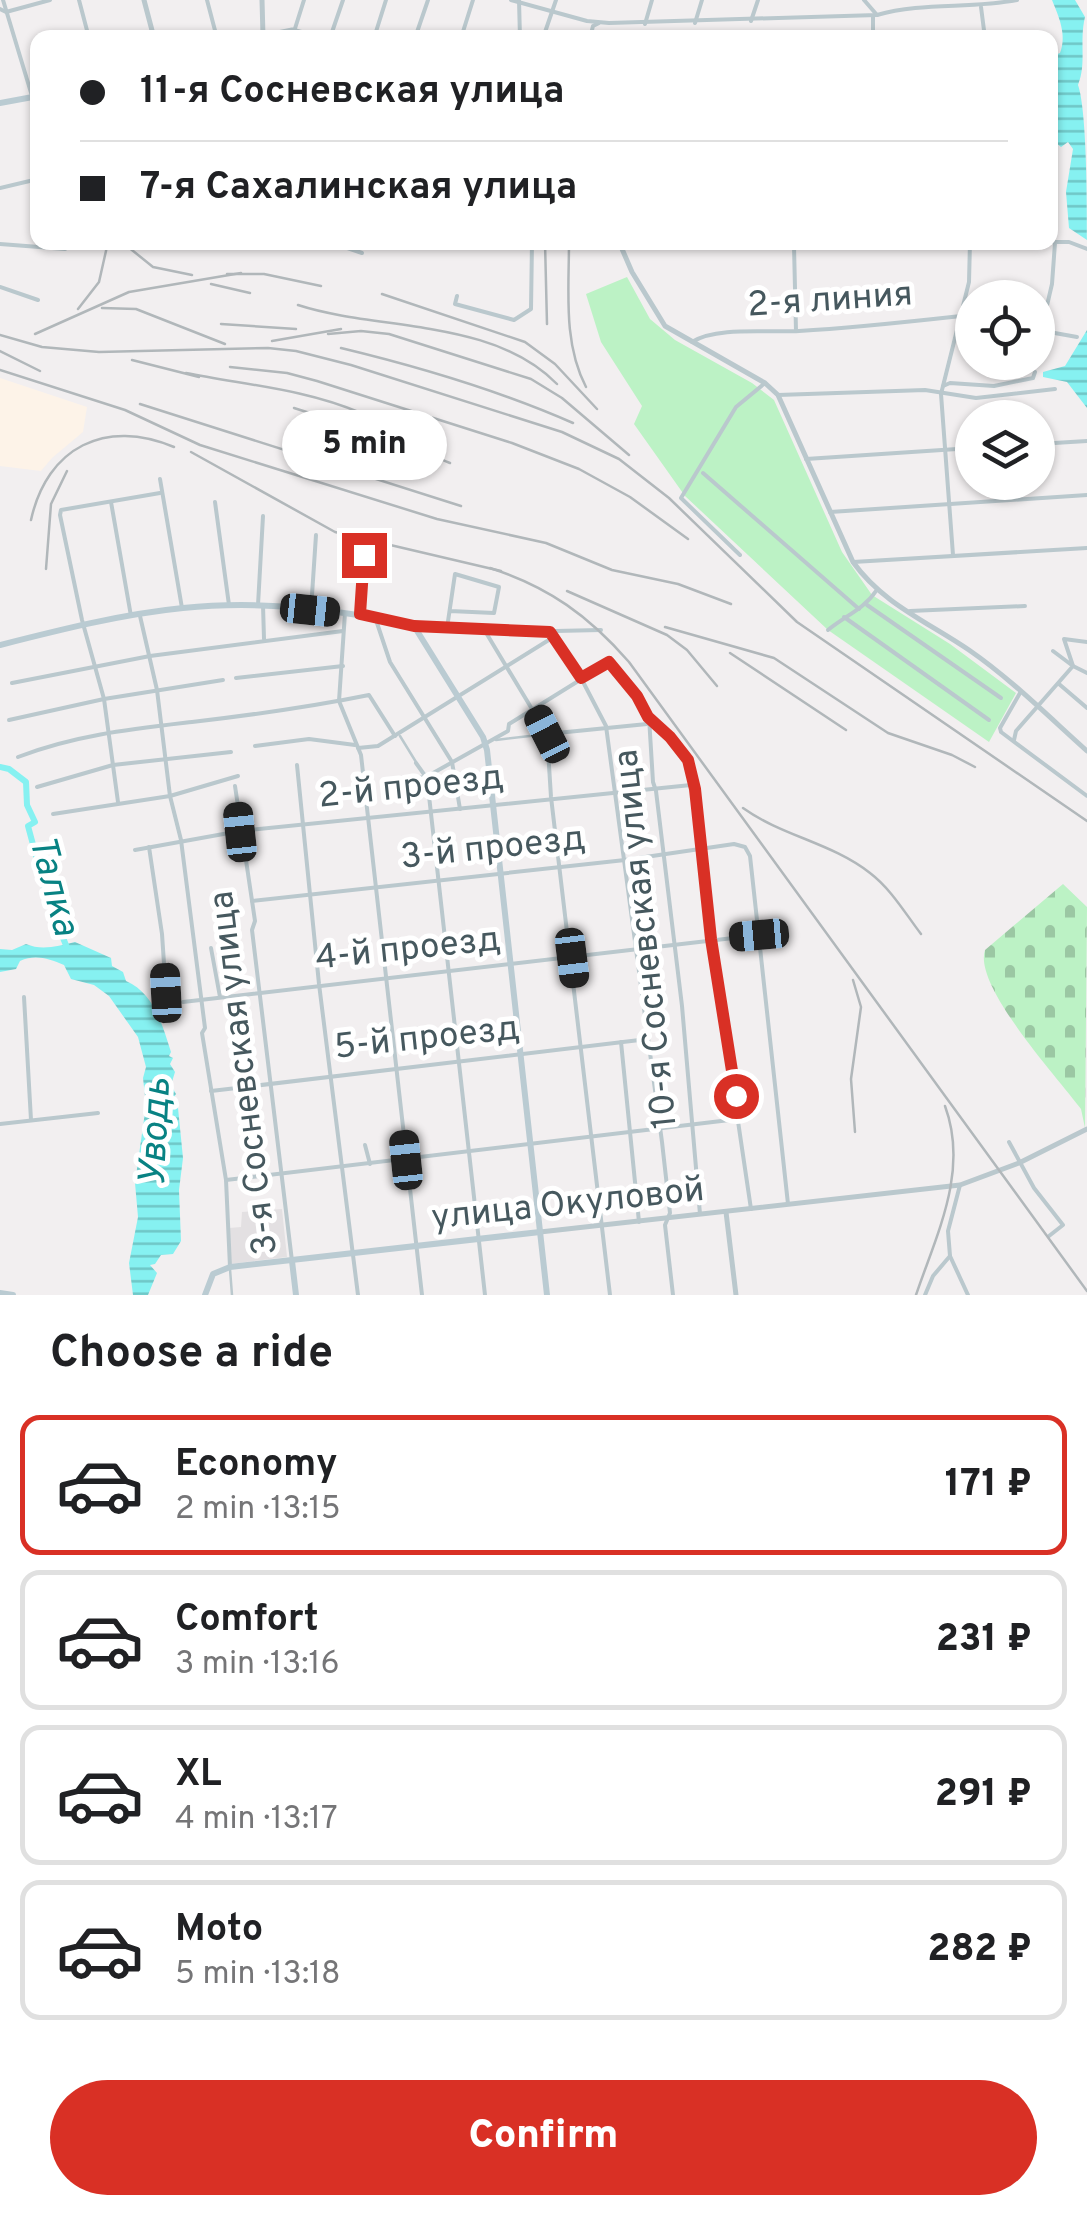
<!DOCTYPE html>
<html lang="en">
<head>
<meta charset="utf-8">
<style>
	:root { --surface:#fff; --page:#f2f2f2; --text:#202124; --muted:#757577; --line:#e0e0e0; --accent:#d93025 }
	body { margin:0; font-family:Overpass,sans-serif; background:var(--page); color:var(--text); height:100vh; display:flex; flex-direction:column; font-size:38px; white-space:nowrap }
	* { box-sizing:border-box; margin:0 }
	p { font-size:32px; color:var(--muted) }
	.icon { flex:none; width:55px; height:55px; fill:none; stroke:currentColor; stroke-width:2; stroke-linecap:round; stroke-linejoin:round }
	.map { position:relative; height:1295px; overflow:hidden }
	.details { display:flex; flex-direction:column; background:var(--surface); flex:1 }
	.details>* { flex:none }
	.top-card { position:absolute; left:30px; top:30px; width:1028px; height:220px; border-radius:20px; box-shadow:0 2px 8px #0004; display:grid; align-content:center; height:220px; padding:0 50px; background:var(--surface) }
	.tools { position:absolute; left:955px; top:280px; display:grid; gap:20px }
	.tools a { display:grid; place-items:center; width:100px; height:100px; border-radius:50%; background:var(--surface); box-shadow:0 2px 8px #0004; font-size:50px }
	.end { position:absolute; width:45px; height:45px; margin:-22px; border:12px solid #d93025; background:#fff; box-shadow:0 0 0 5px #fff }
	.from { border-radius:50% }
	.bubble { position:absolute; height:70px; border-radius:35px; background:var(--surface); box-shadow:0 2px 8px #0004; font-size:32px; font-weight:800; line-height:70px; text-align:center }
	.car { position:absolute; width:30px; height:60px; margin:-30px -15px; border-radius:12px; box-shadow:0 0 8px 2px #0007; background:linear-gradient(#222 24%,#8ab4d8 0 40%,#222 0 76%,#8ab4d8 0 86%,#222 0) }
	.top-card b { display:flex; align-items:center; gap:35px; height:95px; font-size:38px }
	.top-card b+b { border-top:2px solid var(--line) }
	.top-card i { width:25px; height:25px; background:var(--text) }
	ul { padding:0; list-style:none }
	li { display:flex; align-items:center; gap:30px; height:140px; margin:0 20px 15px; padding:0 30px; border:5px solid var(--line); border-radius:20px }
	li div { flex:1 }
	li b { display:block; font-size:38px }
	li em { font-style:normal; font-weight:800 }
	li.selected { border-color:var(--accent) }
	li>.icon { width:90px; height:90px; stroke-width:1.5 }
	h2 { padding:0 50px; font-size:45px; line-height:120px }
	.button { display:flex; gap:20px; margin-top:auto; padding:20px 50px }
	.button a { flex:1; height:115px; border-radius:60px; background:var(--accent); color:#fff; font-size:40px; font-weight:800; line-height:115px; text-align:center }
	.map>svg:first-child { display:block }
	.commercial { fill:#fdf3e8 }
	.education { fill:#e3e0e2 }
	.cemetery { fill:url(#cemetery-stones) }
	.garden { fill:#bcf2c5 }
	.water { fill:url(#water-rules) }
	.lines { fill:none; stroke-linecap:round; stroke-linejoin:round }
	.river { stroke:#86f1f1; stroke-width:6 }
	.pedestrian { stroke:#bac8cd; stroke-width:2.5 }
	.minor { stroke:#bac8cd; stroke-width:4 }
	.tertiary { stroke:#bac8cd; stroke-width:5 }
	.secondary { stroke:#bacbd2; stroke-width:6 }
	.rail { stroke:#b1b7ba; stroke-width:2.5 }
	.route { stroke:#d93025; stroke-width:12 }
	.labels { text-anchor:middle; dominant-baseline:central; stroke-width:10; stroke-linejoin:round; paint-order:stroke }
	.street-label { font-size:35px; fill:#46585e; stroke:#fff }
	.water-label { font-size:38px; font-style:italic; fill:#088283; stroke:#fff }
</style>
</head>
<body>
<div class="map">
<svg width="1087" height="1295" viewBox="0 0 1087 1295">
	<defs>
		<pattern id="cemetery-stones" width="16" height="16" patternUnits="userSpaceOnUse" patternTransform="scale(2.5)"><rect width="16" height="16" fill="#bcf2c5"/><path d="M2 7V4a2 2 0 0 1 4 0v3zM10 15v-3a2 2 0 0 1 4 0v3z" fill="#9bc7a3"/></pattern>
		<pattern id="water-rules" width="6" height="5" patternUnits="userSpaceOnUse" patternTransform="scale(2.5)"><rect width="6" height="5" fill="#86f1f1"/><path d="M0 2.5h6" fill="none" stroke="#6fc6c6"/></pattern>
	</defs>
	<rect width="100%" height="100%" fill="#f2eff0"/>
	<polygon class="commercial" points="0,378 87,407 83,432 52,458 41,471 0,466"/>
	<polygon class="education" points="282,1209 287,1257 230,1264 229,1228 241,1227 242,1212"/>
	<path class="cemetery" d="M1063,884L1087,907L1085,1128L1081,1109C1058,1078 973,986 985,950Z"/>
	<polygon class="garden" points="627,277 650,319 675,340 752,383 774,400 842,552 872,595 950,644 1016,693 989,742 828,630 685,496 634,424 642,406 601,342 586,294"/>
	<g class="water">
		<path d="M1052,0H1075L1085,17C1079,41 1087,63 1078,85C1087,110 1087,206 1087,240L1069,228L1066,192L1073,149L1068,142L1061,147L1050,138V57L1060,53C1067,35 1059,17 1052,0Z"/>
		<polygon points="1087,330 1087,408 1067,382 1043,377 1043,372 1065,366"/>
		<path d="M75,942L111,958L112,966L123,972L126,981C154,993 162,1024 171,1052L169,1056L173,1058L170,1064L175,1072L171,1085L176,1094L172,1100L178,1108L183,1158L179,1190L181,1241L173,1254L161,1255L155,1264L150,1265L157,1273L148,1295H133L129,1263L138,1217L135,1183L146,1105L143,1078L146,1067L138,1037L109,996L94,985L71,979L64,965C49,959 36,954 20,961L16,969L0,972V949L12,950L26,944C42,951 58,946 75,942Z"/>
	</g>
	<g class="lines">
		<polyline class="river" points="0,767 9,769 26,782 27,805 35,822 28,826 49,904 68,950"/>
		<g class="pedestrian">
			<polyline points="400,736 416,762"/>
			<polyline points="496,740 547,734"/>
			<polyline points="230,1269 232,1295"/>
		</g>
		<g class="minor">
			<polyline points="3,0 32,96"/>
			<polyline points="79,0 89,38"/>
			<polyline points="207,0 217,38"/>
			<path d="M511,0L587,21L609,23L877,15C922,2 970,9 1017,0"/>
			<polyline points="519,0 520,38"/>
			<polyline points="864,0 877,15"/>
			<polyline points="981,7 985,38"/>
			<polyline points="0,9 6,12 50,0"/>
			<polyline points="873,16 873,38"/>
			<polyline points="751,21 758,0"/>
			<polyline points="695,23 702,0"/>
			<polyline points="645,24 652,0"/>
			<polyline points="292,38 304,0"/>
			<polyline points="330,38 343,0"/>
			<polyline points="374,38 386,0"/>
			<polyline points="415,38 428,0"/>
			<polyline points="461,38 473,0"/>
			<polyline points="543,38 556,0"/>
			<polyline points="590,38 593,26 599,23"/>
			<polyline points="0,188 38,179"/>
			<polyline points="285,242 297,246 303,242"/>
			<polyline points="330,242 362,253"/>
			<polyline points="1033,242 1069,242 1087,249"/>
			<polyline points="0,244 65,249"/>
			<polyline points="620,246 919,242"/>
			<polyline points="794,246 796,331"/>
			<polyline points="0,287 38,300"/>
			<polyline points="457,296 455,304 514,320 531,309 532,242"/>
			<polyline points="1038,330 1077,337"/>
			<polyline points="1041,331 1052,284 1055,243"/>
			<path d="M692,342C716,326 770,333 799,331C853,328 907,322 961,316L972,318"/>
			<polyline points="943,386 950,383 994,386 1033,378 1035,372"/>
			<polyline points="778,395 925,390 976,398 1055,389"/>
			<polyline points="1038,444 1087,441"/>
			<polyline points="806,459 972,448"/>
			<polyline points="703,473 859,609"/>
			<polyline points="160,479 182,608"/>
			<polyline points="111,502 131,616"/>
			<polyline points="215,502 229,605"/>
			<polyline points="830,512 1087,495"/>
			<polyline points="740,555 681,498 736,407 765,383"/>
			<polyline points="953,555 941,394 969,282 970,242"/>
			<polyline points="853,562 1087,548"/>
			<polyline points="258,605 263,516"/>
			<polyline points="263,605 264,639"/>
			<polyline points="867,605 1001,698"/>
			<polyline points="311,610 316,535"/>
			<polyline points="910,611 1025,606"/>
			<polyline points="345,613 339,701 361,755 422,1295"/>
			<polyline points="360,613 364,555"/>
			<polyline points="140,616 157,690 170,796 181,840 205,1028 202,1033 226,1180 230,1267"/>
			<polyline points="375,617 390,662 452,762 460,809"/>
			<polyline points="844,617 989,720"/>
			<polyline points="416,626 509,632 601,630"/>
			<polyline points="447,628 455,574 499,587 494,613 450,611"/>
			<path d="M828,630C845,616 864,609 876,591"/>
			<polyline points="485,631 547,734 551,797 610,1295"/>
			<polyline points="550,632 581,678 606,726 662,1142 670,1213 665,1225 673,1295"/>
			<polyline points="1087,642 1064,639 1073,666 1087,673"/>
			<polyline points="236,678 343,666"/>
			<polyline points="12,683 150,656 343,631"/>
			<polyline points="1059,684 1087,708"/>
			<polyline points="1020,693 1000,728 1001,732 1087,796"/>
			<polyline points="649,717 653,782 656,791 682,1006 700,1214"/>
			<polyline points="9,720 104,699 223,680"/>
			<polyline points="547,734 647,724"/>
			<polyline points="1014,740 1016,731 1073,666 1053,651"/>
			<polyline points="255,746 309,739 355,745"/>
			<polyline points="358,748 378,746 552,638"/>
			<path d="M18,757C75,735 132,729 192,722C252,715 310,707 369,695L395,736"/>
			<polyline points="416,763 426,777"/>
			<polyline points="297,765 319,984 358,1295"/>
			<polyline points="427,778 485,1295"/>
			<polyline points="406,779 426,777 508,731 509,724 609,662 637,695 649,717 670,737 688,760 695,789 711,939 751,1209"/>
			<polyline points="235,786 255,921 252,930 292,1261"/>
			<polyline points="37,787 113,765 231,752"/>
			<polyline points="118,802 104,699 82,620 60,515 61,510 160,493"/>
			<polyline points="53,814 170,796 238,776"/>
			<polyline points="149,847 162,934 166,993"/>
			<polyline points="135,850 240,831 691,785"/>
			<polyline points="252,901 625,860 734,844 745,847 750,856 788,1204"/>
			<polyline points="211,948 220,997"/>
			<polyline points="24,997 31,1120"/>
			<polyline points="183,1002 759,935"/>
			<polyline points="621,1042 639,1222"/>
			<polyline points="211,1091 648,1039"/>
			<polyline points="0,1124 98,1113"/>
			<polyline points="1009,1142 1034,1188 1063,1225 1049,1236"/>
			<polyline points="365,1145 370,1164"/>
			<polyline points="226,1180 738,1119"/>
			<polyline points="950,1256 968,1295"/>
			<polyline points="925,1295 933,1276 950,1256 948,1231 960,1185"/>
		</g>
		<g class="tertiary">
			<polyline points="144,0 154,38"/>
			<polyline points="262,0 263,36 292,30 322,38"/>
			<path d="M619,242L632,272L665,326L765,383L778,395L853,562C883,604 928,622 969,650C1011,679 1049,717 1087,751"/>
			<polyline points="726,1212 736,1295"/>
			<polyline points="540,1232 960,1185 1019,1163 1087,1129"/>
		</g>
		<g class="secondary">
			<polyline points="256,38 263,36"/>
			<polyline points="0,103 38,96"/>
			<path d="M0,645C59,630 122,614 183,608C260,600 339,609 414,626L483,737L487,750L547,1295"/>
			<polyline points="292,1261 296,1295"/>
			<polyline points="0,1293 13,1295"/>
			<polyline points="205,1295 213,1274 230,1267 540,1232"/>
		</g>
		<g class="rail">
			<polyline points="122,242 153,267 192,275"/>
			<polyline points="545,242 547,324"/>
			<path d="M569,242C569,291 563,343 586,387"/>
			<polyline points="227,274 264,274 321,286"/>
			<polyline points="211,284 250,293"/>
			<polyline points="382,294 525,342 555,364 597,409"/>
			<path d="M298,305C378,331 493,318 557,384"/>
			<polyline points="102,308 136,309 225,344"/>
			<polyline points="78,309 99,282 108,242"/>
			<polyline points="221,324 296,329"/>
			<polyline points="35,334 129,292 241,273"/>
			<polyline points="328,334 361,331 389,334 531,379 562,398 629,455"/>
			<polyline points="0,335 42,347 99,352 268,348 296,351 351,365 562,432 619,459 669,498 797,622 1087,821"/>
			<polyline points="272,341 341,329"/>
			<path d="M341,348C420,367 498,390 573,423"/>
			<polyline points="0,351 40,371"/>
			<polyline points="132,360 199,377"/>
			<polyline points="230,367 287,373 317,381 512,443 579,469 630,497 688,539"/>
			<polyline points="0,370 125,410 200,445 437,519 546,543 612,570 678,584 731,604"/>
			<path d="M186,373C246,385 305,389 361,413C393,427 418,451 450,463"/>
			<polyline points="140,404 461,506"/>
			<polyline points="294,408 385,437"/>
			<polyline points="191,452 335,532 501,571"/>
			<path d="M31,520C47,447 106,418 174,447"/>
			<path d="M490,568C549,587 589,616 629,662L1087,1291"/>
			<polyline points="46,569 51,504 67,471"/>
			<polyline points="567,591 667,635 687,650 717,686"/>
			<polyline points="665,627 774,658 888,733 952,755 975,767"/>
			<polyline points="730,653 846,730"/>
			<path d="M743,808C782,836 832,843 870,873C891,889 905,913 921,934"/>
			<polyline points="853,980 861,1007 851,1079 855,1132"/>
			<path d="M916,1295C937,1233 969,1171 945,1106"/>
		</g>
	</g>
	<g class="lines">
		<polyline class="route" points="364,555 360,614 414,626 550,632 581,678 609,662 637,696 648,717 670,737 688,760 695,789 711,939 736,1096"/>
	</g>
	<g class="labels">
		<g class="street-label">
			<text transform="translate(830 301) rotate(-4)">2-я линия</text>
			<text transform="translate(411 788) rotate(-6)">2-й проезд</text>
			<text transform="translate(493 849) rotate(-6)">3-й проезд</text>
			<text transform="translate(647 939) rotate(-96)">10-я Сосневская улица</text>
			<text transform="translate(408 950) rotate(-6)">4-й проезд</text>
			<text transform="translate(427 1039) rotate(-6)">5-й проезд</text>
			<text transform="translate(245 1073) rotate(-97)">3-я Сосневская улица</text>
			<text transform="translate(568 1205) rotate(-6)">улица Окуловой</text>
		</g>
		<g class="water-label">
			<text transform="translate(52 886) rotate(75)">Талка</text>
			<text transform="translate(157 1132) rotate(-87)">Уводь</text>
		</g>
	</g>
</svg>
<div class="tools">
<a><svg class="icon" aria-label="locate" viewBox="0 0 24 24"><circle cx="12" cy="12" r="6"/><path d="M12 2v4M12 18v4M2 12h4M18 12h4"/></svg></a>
<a><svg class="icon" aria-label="layers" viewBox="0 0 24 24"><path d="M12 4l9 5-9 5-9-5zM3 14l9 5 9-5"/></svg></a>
</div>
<i class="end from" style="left:736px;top:1096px"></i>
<i class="end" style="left:364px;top:555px"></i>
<div class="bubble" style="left:282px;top:410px;width:165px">5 min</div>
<i class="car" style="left:310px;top:610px;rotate:96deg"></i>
<i class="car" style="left:547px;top:734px;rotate:333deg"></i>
<i class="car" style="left:240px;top:832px;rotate:354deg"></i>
<i class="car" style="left:759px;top:935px;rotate:265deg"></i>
<i class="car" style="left:572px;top:958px;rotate:173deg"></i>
<i class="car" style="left:166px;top:993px;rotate:357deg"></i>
<i class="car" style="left:406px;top:1160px;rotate:354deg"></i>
<div class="top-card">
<b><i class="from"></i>11-я Сосневская улица</b>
<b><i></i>7-я Сахалинская улица</b>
</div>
</div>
<section class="details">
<h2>Choose a ride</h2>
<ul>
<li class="selected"><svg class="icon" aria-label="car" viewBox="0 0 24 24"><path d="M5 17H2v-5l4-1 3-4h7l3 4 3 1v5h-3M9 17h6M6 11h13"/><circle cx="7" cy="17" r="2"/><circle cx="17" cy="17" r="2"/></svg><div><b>Economy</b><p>2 min · 13:15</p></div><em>171 ₽</em></li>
<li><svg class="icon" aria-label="car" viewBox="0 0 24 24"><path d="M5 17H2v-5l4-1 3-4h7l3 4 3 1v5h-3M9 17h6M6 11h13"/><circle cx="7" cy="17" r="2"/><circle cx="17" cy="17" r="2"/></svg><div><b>Comfort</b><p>3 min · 13:16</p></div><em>231 ₽</em></li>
<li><svg class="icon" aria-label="car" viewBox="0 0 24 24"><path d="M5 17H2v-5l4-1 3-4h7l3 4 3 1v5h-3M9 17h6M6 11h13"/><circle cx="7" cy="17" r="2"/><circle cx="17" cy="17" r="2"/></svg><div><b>XL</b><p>4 min · 13:17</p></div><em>291 ₽</em></li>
<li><svg class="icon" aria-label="car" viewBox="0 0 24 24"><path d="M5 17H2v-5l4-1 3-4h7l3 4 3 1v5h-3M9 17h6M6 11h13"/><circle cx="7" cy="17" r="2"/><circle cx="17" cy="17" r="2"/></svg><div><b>Moto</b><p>5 min · 13:18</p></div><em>282 ₽</em></li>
</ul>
<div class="button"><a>Confirm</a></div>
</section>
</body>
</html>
